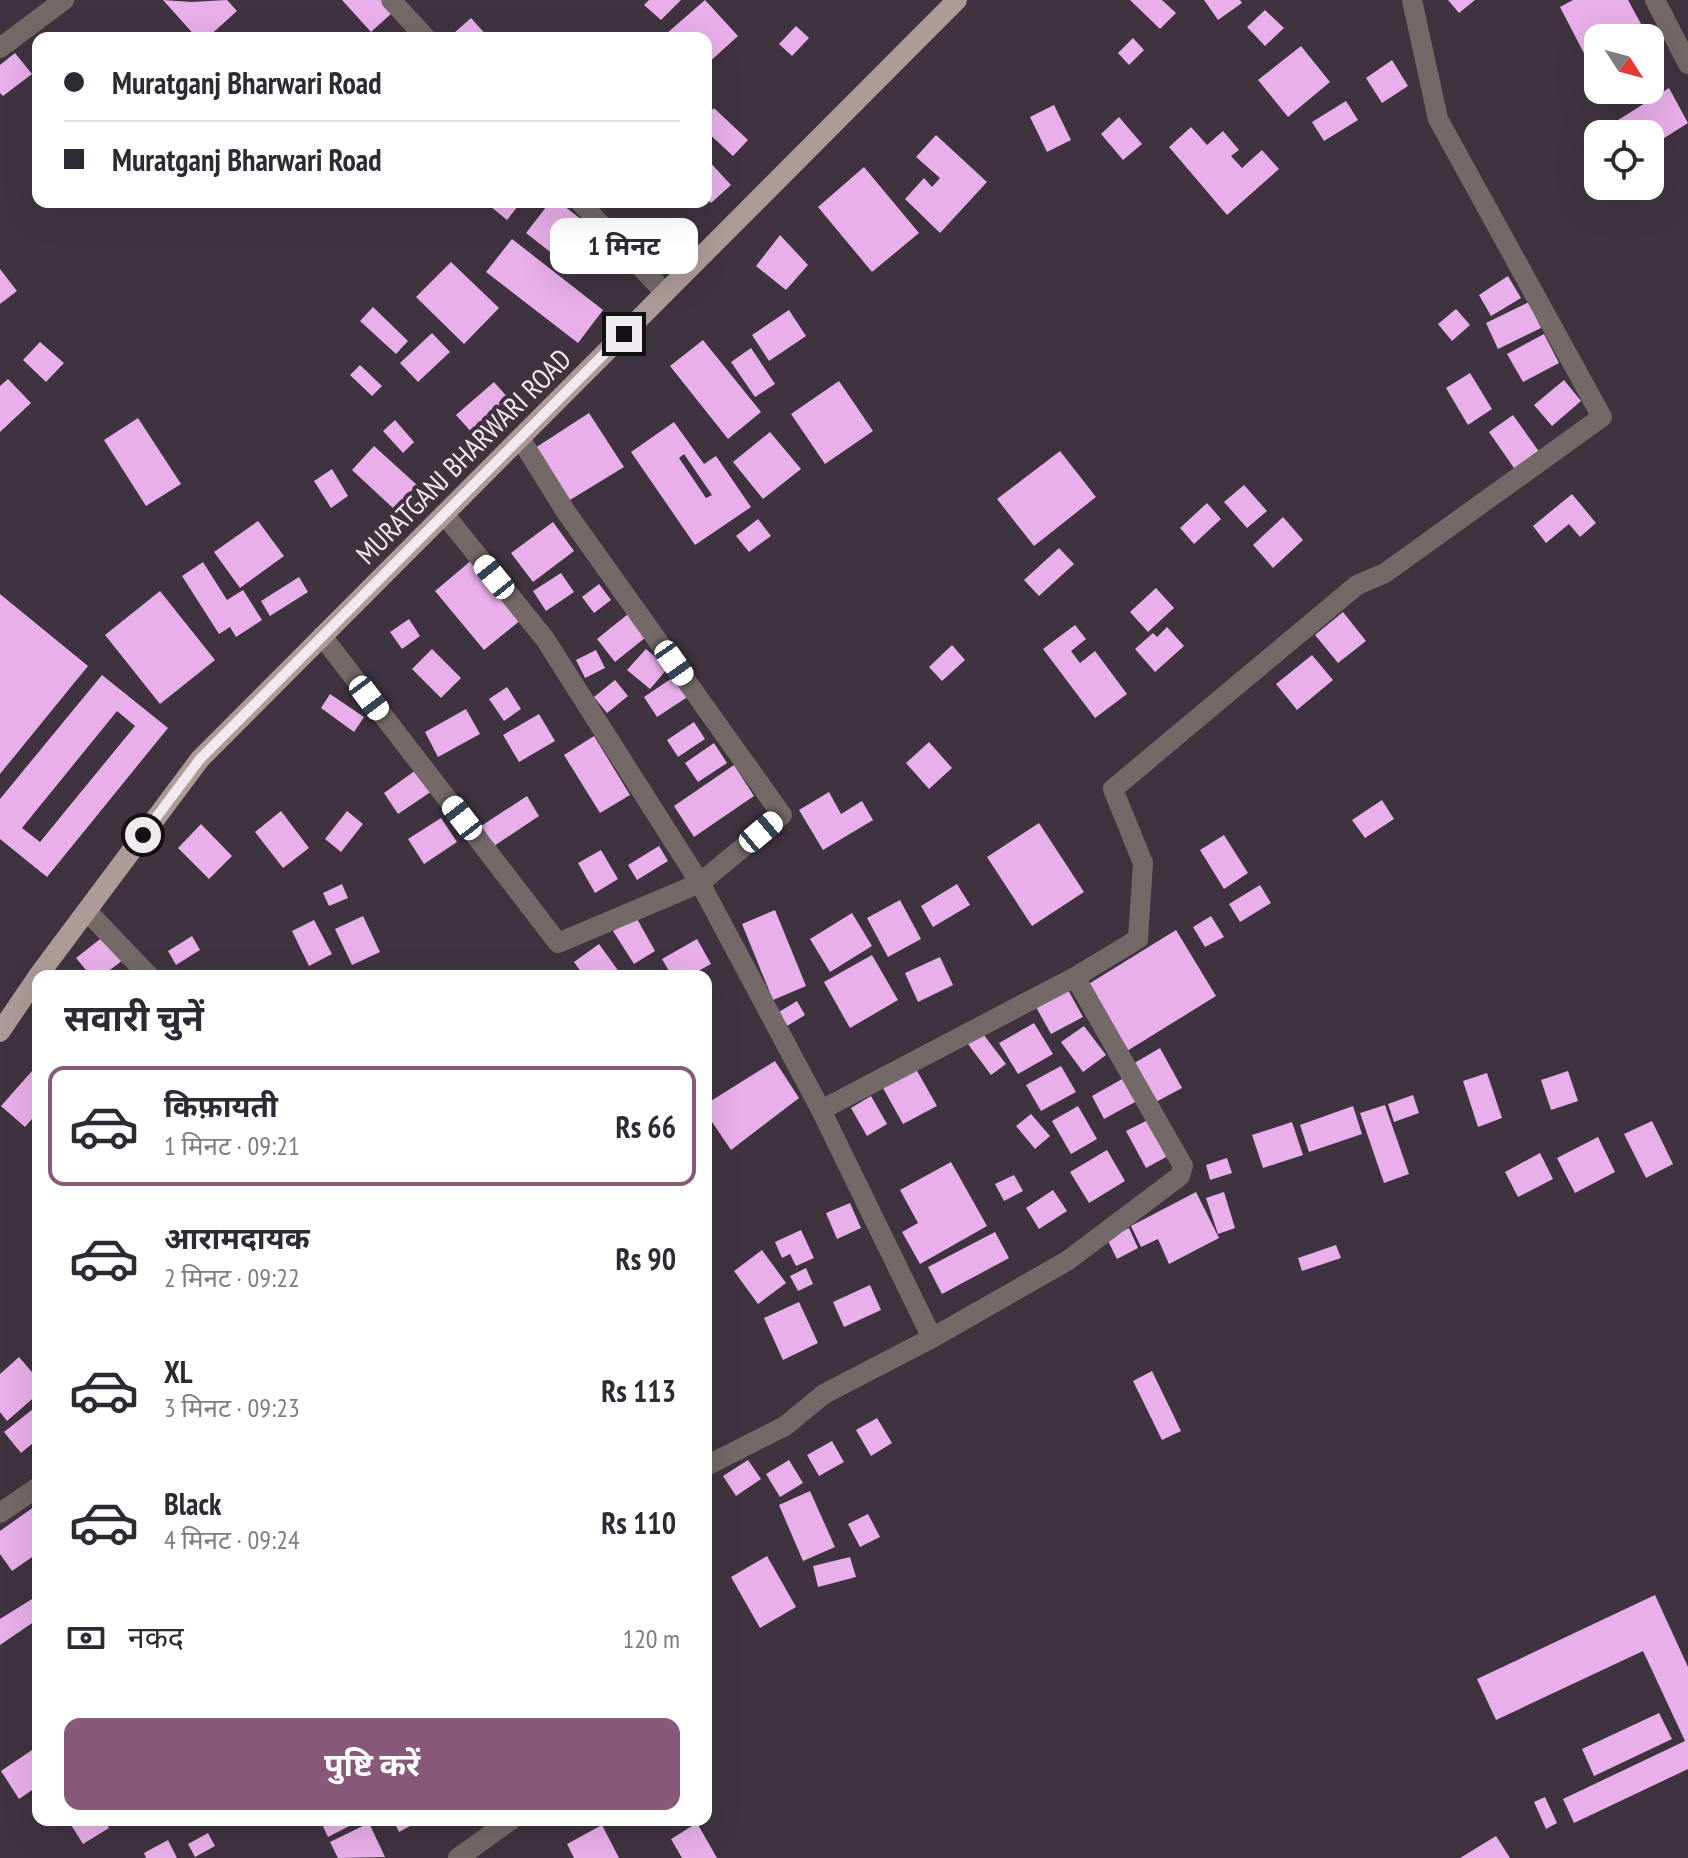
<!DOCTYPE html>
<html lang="hi">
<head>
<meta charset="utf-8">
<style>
	:root { --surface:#fff; --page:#f7f7f7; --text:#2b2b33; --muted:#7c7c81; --line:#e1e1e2; --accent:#875878 }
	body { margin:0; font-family:"PT Sans Narrow","Noto Sans Devanagari",sans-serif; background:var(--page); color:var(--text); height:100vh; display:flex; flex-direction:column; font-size:30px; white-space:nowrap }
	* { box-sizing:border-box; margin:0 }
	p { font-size:26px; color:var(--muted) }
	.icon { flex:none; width:44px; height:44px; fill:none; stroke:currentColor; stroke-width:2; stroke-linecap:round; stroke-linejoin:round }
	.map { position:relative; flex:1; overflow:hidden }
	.panel { position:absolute; left:32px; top:970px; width:680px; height:856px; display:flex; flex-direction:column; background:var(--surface); border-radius:16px; box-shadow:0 8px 32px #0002 }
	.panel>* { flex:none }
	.hud { position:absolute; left:32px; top:32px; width:680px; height:176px; border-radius:16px; box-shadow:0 8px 32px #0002; display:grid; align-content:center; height:176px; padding:0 32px; background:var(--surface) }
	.needle { width:52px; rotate:126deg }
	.buttons { position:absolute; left:1584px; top:24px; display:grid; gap:16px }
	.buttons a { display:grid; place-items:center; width:80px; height:80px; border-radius:16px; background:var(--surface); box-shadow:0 8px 32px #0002; font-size:40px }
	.end { position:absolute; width:36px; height:36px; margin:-18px; border:10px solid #f0e9f0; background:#111; box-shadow:0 0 0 4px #111 }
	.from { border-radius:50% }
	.bubble { position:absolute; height:56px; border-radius:16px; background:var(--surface); box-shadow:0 8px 32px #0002; font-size:26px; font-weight:700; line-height:56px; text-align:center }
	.car { position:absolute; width:24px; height:48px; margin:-24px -12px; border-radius:10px; box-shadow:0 0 6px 2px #0007; background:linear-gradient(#fff 24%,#345 0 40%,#fff 0 76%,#345 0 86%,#fff 0) }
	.hud b { display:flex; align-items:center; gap:28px; height:76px; font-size:30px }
	.hud b+b { border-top:2px solid var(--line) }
	.hud i { width:20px; height:20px; background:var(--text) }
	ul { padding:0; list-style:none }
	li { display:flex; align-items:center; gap:24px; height:120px; margin:0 16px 12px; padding:0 16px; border:4px solid transparent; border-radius:16px }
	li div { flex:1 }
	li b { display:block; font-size:30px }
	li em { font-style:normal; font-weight:700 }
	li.selected { border-color:var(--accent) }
	li>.icon { width:72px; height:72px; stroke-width:1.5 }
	h2 { padding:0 32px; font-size:36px; line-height:96px }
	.pay { display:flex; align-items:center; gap:20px; height:88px; padding:0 32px; font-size:30px }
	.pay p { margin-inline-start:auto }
	.primary-button { display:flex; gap:16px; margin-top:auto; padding:16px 32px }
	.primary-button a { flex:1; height:92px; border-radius:16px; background:var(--accent); color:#fff; font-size:32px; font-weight:700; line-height:92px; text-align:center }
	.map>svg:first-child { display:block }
	.building { fill:#e8afea; fill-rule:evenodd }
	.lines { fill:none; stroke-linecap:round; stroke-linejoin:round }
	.street { stroke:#736a68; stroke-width:20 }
	.primary { stroke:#ad9b98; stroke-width:20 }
	.route { stroke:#f0e9f0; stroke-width:10 }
	.labels { text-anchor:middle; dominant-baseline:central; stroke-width:8; stroke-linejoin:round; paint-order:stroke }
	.street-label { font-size:28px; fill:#f0e9f0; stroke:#3f333f }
</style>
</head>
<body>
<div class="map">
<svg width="1688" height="1858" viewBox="0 0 1688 1858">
	<rect width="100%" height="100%" fill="#3f333f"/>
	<g class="building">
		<polygon points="163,0 192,2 227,0 237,11 207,38 197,38"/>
		<polygon points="342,0 382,0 393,12 371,32"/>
		<polygon points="649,0 681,0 661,20 644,5"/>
		<polygon points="705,0 738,36 706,65 706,38 670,38 666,34"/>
		<polygon points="1130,0 1162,0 1176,13 1160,29"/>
		<polygon points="1204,0 1240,0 1242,3 1218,20"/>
		<polygon points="1448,0 1475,0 1459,13"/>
		<polygon points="1573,0 1628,0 1646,33 1636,38 1598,38 1598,58 1589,63 1560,7"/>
		<polygon points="1265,10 1284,28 1265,46 1247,27"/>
		<polygon points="471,18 489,38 457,38 453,34"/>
		<polygon points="796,26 809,38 792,56 779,44"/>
		<polygon points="1133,38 1144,50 1129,65 1118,53"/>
		<polygon points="1650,43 1662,66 1650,73"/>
		<polygon points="1301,46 1330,82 1288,117 1258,80"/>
		<polygon points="15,53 32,74 3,96 0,93 0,65"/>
		<polygon points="1392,60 1408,86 1382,103 1366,78"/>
		<polygon points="1669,88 1688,123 1650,147 1650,134 1622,134 1615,122"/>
		<polygon points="1346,101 1358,120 1324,141 1312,122"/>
		<polygon points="1054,105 1071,140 1047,152 1030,117"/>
		<polygon points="714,108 748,140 733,156 706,131 706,116"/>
		<polygon points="1119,117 1142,144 1123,160 1101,134"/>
		<polygon points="1191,127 1207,145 1223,131 1239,150 1231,156 1242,168 1262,150 1279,169 1227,215 1169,147"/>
		<polygon points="936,135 987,182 940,233 905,199 924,178 932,187 940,178 916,157"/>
		<polygon points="706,158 731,185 711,203 706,198"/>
		<polygon points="864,167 919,233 872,272 818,207"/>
		<polygon points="485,202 513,202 518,206 507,220"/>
		<polygon points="550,202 559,202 605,238 577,273 526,233"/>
		<polygon points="780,235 808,265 786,290 756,266"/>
		<polygon points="512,239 603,310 578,343 486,272"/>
		<polygon points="451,262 499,308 464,344 416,297"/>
		<polygon points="0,269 17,291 0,304"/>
		<polygon points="1508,276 1521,298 1491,316 1479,295"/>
		<polygon points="1529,302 1541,328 1498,349 1486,323"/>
		<polygon points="373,307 408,341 396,354 360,321"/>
		<polygon points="1456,309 1470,325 1452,341 1438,324"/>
		<polygon points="789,310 806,336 769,361 752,335"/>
		<polygon points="432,333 450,352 418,382 400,363"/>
		<polygon points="1544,334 1559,363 1523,382 1507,354"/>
		<polygon points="703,340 761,412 728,439 670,366"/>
		<polygon points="40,342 64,363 46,382 23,360"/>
		<polygon points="751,348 775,384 755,397 731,362"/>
		<polygon points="360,365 382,386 372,396 350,375"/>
		<polygon points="1470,373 1492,409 1468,425 1446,388"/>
		<polygon points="8,379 31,403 0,432 0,386"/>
		<polygon points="1564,380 1581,401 1552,426 1534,405"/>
		<polygon points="839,381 873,431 825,464 791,414"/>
		<polygon points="494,382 511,401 473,434 456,415"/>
		<polygon points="589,413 624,467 570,500 535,448"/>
		<polygon points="1513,415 1540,453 1516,471 1489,432"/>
		<polygon points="138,418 181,484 146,506 104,440"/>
		<polygon points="395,420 414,442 403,453 383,431"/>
		<path d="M674,422L704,464L716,456L751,507L695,545L631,452ZM684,454L712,495L706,498L679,458Z"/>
		<polygon points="770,432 801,469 763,499 733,462"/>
		<polygon points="374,446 417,485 394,509 352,470"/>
		<polygon points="1060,451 1096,497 1034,546 997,499"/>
		<polygon points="332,469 348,496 331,508 314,481"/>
		<polygon points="1244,485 1267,511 1247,528 1224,502"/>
		<polygon points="1572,494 1596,523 1580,537 1569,524 1546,543 1533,526"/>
		<polygon points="1207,503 1221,519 1194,544 1180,528"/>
		<polygon points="1283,517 1303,540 1273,568 1253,545"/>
		<polygon points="758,519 771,536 749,552 736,536"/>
		<polygon points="258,521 284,556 240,588 214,552"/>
		<polygon points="553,522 574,551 533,582 511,553"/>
		<polygon points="1059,548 1074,564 1039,596 1024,580"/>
		<polygon points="473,559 522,619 484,650 435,591"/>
		<polygon points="203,562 227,600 243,590 262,620 236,637 230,627 219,634 182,576"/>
		<polygon points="561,573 574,592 546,611 533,591"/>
		<polygon points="299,577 308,592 270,616 261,601"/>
		<polygon points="599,584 611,600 594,613 582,597"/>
		<polygon points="1156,588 1174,608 1148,632 1130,612"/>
		<polygon points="160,591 215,660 160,704 105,635"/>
		<polygon points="0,594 88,666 0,774"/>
		<polygon points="1343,612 1366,641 1338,663 1315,635"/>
		<polygon points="628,614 646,637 615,662 597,639"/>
		<polygon points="409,619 420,636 402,649 390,632"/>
		<polygon points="1075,625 1086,639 1071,651 1080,663 1095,651 1127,694 1095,718 1043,649"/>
		<polygon points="1167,627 1184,646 1155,672 1135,649 1153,633 1157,637"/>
		<polygon points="952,645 965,660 942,681 929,667"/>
		<polygon points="432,649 461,678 441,698 412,669"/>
		<polygon points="646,649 668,668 650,689 627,670"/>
		<polygon points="596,650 605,668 585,678 576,660"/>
		<polygon points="1312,655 1333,680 1297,710 1276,684"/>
		<path d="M102,675L168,728L47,877L0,839V799ZM117,711L135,726L40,842L22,828Z"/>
		<polygon points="675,676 689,696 657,717 644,697"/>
		<polygon points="615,680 628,696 607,713 594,697"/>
		<polygon points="507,687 521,709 504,721 489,699"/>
		<polygon points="330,694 364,717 354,732 321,708"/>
		<polygon points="466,709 480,734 438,757 425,732"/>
		<polygon points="539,714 555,741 519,762 503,735"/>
		<polygon points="694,722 705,739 678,757 667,740"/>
		<polygon points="594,736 630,795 600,813 564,755"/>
		<polygon points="929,742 952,768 929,789 906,763"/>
		<polygon points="714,743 727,763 698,782 685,763"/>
		<polygon points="423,765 438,787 398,814 384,793"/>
		<polygon points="734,765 754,796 694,837 674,806"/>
		<polygon points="829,792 841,814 862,801 873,820 823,850 799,810"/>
		<polygon points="527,796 539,816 494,846 481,826"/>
		<polygon points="1382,800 1394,819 1365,838 1352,820"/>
		<polygon points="281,811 309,848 283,868 255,832"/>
		<polygon points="347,811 363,824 341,852 325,839"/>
		<polygon points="441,818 457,842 424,864 408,839"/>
		<polygon points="1039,823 1084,892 1032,926 987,857"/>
		<polygon points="201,824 232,856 209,879 178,848"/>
		<polygon points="1224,835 1248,873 1224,889 1200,850"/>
		<polygon points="659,846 668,861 637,880 628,865"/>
		<polygon points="601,850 618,879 595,893 578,863"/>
		<polygon points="342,884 348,898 329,906 323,893"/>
		<polygon points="957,884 970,905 933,927 921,906"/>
		<polygon points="1260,885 1271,903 1240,922 1229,904"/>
		<polygon points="900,900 921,939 888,957 867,918"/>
		<polygon points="775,910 806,986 773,1000 742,924"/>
		<polygon points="852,913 872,946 830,972 810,939"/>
		<polygon points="363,916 380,952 352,965 335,929"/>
		<polygon points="1211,916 1224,937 1205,947 1193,927"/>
		<polygon points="636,917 655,951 634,964 613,931"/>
		<polygon points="314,920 332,954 309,966 292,931"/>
		<polygon points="1176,930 1216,996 1127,1051 1087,985"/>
		<polygon points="104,936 123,960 102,976 91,976 76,958"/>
		<polygon points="192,936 200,950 176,965 168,951"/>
		<polygon points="697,939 711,964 689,976 672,976 662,959"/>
		<polygon points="599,944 622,976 584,976 574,962"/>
		<polygon points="872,955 898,1000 850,1028 824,982"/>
		<polygon points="940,957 953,985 918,1002 905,973"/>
		<polygon points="1068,990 1083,1017 1051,1034 1036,1007"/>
		<polygon points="797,1001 805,1015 787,1026 779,1012"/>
		<polygon points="1034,1023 1053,1054 1018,1074 999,1043"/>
		<polygon points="1084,1026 1106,1055 1083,1072 1061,1042"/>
		<polygon points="983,1034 1006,1064 991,1075 968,1044"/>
		<polygon points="1160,1048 1182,1088 1152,1104 1131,1065"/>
		<polygon points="775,1061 799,1098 731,1150 706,1113 706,1104"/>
		<polygon points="1061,1066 1076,1092 1041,1111 1026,1085"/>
		<polygon points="916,1069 937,1106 903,1124 883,1088"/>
		<polygon points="32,1071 38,1076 38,1112 25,1127 1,1106"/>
		<polygon points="1568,1071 1578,1101 1551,1110 1541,1080"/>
		<polygon points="1487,1073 1502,1118 1478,1127 1463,1081"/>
		<polygon points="1124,1078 1137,1101 1104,1119 1092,1096"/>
		<polygon points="1413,1095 1419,1113 1394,1122 1388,1104"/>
		<polygon points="871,1096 887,1124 867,1136 851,1108"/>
		<polygon points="1385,1105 1409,1174 1384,1183 1360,1113"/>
		<polygon points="1078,1106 1097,1139 1071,1154 1052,1121"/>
		<polygon points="1353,1106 1362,1134 1309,1152 1300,1125"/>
		<polygon points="1031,1114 1050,1136 1035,1149 1016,1126"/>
		<polygon points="1148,1120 1168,1156 1146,1168 1126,1131"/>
		<polygon points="1652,1121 1673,1164 1646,1178 1624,1134"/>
		<polygon points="1292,1122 1303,1155 1263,1168 1252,1135"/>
		<polygon points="1598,1137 1615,1172 1575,1193 1557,1158"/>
		<polygon points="1107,1150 1125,1181 1089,1203 1070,1172"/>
		<polygon points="1540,1153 1553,1179 1518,1197 1505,1172"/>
		<polygon points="1227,1158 1232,1173 1210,1180 1206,1165"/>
		<polygon points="951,1162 987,1226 920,1264 902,1232 918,1223 900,1190"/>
		<polygon points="1014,1175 1023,1191 1004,1201 995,1184"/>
		<polygon points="1053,1190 1067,1211 1039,1229 1026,1208"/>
		<polygon points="1196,1192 1219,1238 1169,1264 1158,1239 1141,1247 1131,1226"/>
		<polygon points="1224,1192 1235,1228 1218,1234 1206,1198"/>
		<polygon points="850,1203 861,1228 837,1239 826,1213"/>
		<polygon points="1129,1228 1138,1248 1117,1259 1107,1239"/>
		<polygon points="801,1230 814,1258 796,1266 790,1254 782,1258 775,1242"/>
		<polygon points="995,1232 1009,1258 942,1294 928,1267"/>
		<polygon points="1336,1245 1341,1258 1302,1271 1298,1258"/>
		<polygon points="762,1250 786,1283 758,1304 734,1271"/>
		<polygon points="806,1268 813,1284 798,1291 790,1276"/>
		<polygon points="870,1285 881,1310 844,1327 833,1302"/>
		<polygon points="799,1302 818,1343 783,1360 764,1318"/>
		<polygon points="19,1357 38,1379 38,1394 7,1421 0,1412 0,1374"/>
		<polygon points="1152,1371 1181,1431 1162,1440 1133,1381"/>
		<polygon points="38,1405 38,1439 21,1453 4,1432"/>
		<polygon points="877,1418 892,1443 871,1456 856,1430"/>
		<polygon points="832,1441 844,1462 819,1476 807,1455"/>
		<polygon points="748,1460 761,1479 736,1496 723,1476"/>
		<polygon points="789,1460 803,1483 780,1497 766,1474"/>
		<polygon points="810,1491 835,1547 803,1561 779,1505"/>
		<polygon points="38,1504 38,1553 12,1571 0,1554 0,1531"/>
		<polygon points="868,1514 880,1537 860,1547 848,1524"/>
		<polygon points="767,1556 796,1607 760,1628 731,1577"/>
		<polygon points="850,1557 856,1577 818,1587 813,1566"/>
		<polygon points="1655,1595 1688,1667 1688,1769 1574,1823 1563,1799 1685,1741 1643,1651 1496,1720 1477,1679"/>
		<polygon points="32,1599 38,1609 38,1619 0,1645 0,1619"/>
		<polygon points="1659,1713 1672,1739 1594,1776 1582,1749"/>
		<polygon points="32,1750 38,1758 38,1786 19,1799 1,1771"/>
		<polygon points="1545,1797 1557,1823 1546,1829 1534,1802"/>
		<polygon points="68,1820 104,1820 109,1828 83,1844"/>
		<polygon points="320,1820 361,1820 328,1837"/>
		<polygon points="393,1820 421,1820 399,1832"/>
		<polygon points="369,1823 385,1857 338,1858 330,1842"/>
		<polygon points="697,1823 717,1858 682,1858 671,1839"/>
		<polygon points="602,1825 619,1858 574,1858 567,1844"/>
		<polygon points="208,1833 215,1846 195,1857 188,1844"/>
		<polygon points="1496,1836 1510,1858 1460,1858"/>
		<polygon points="168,1840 177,1858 146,1858 144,1853"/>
	</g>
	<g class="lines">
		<g class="street">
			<polyline points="391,0 426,38"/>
			<polyline points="1655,0 1688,64"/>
			<polyline points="0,48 64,0"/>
			<polyline points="580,202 665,293"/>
			<polyline points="444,514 545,639 700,883 821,1110 932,1338"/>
			<polyline points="322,636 558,943 700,883 782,815 566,512 520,438"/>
			<polyline points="87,911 149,976"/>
			<polyline points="821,1110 1075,977 1138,939 1143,863 1113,789 1357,585 1385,573 1602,417 1438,119 1412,0"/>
			<polyline points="706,1466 785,1426 824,1394 932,1338 1067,1261 1180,1176 1183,1166 1075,977"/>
			<polyline points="0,1513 38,1487"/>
			<polyline points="458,1858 511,1820"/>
		</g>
		<g class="primary">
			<polyline points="38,976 200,759 957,0"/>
			<polyline points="0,1032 38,976"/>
		</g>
	</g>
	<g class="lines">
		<polyline class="route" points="143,835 200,759 624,334"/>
	</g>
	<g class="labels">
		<g class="street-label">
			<text transform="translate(463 456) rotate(-45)">MURATGANJ BHARWARI ROAD</text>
		</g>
	</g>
</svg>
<div class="buttons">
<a><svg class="needle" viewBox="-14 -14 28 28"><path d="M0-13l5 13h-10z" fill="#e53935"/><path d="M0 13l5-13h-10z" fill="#7c7c81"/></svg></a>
<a><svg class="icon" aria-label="locate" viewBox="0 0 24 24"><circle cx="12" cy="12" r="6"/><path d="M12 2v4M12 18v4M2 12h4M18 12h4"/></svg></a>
</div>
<i class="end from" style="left:143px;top:835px"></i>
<i class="end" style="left:624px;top:334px"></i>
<div class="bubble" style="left:550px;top:218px;width:148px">1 मिनट</div>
<i class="car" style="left:494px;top:577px;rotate:321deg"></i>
<i class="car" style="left:674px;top:663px;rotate:145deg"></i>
<i class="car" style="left:369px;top:698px;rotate:143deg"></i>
<i class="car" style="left:462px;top:818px;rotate:322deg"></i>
<i class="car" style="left:761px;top:832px;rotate:50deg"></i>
<div class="hud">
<b><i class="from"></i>Muratganj Bharwari Road</b>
<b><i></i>Muratganj Bharwari Road</b>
</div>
<section class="panel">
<h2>सवारी चुनें</h2>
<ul>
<li class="selected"><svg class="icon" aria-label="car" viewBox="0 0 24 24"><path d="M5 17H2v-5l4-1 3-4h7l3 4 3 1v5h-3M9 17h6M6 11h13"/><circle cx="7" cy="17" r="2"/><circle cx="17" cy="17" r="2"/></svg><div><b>किफ़ायती</b><p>1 मिनट · 09:21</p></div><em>Rs 66</em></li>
<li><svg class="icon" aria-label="car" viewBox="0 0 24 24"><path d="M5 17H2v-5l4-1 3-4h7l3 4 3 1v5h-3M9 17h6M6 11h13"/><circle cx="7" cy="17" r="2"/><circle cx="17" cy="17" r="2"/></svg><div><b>आरामदायक</b><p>2 मिनट · 09:22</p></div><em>Rs 90</em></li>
<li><svg class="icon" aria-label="car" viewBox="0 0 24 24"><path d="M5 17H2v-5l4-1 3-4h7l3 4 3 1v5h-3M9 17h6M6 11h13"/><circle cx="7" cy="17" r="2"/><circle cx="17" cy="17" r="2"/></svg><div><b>XL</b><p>3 मिनट · 09:23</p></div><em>Rs 113</em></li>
<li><svg class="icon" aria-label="car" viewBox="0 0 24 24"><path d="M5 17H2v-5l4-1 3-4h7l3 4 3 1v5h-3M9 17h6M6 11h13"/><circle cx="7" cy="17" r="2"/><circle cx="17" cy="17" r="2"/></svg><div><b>Black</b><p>4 मिनट · 09:24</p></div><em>Rs 110</em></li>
</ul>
<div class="pay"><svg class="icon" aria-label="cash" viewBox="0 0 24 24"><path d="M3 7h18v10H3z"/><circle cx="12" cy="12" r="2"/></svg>नकद<p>120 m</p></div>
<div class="primary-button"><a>पुष्टि करें</a></div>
</section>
</div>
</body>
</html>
